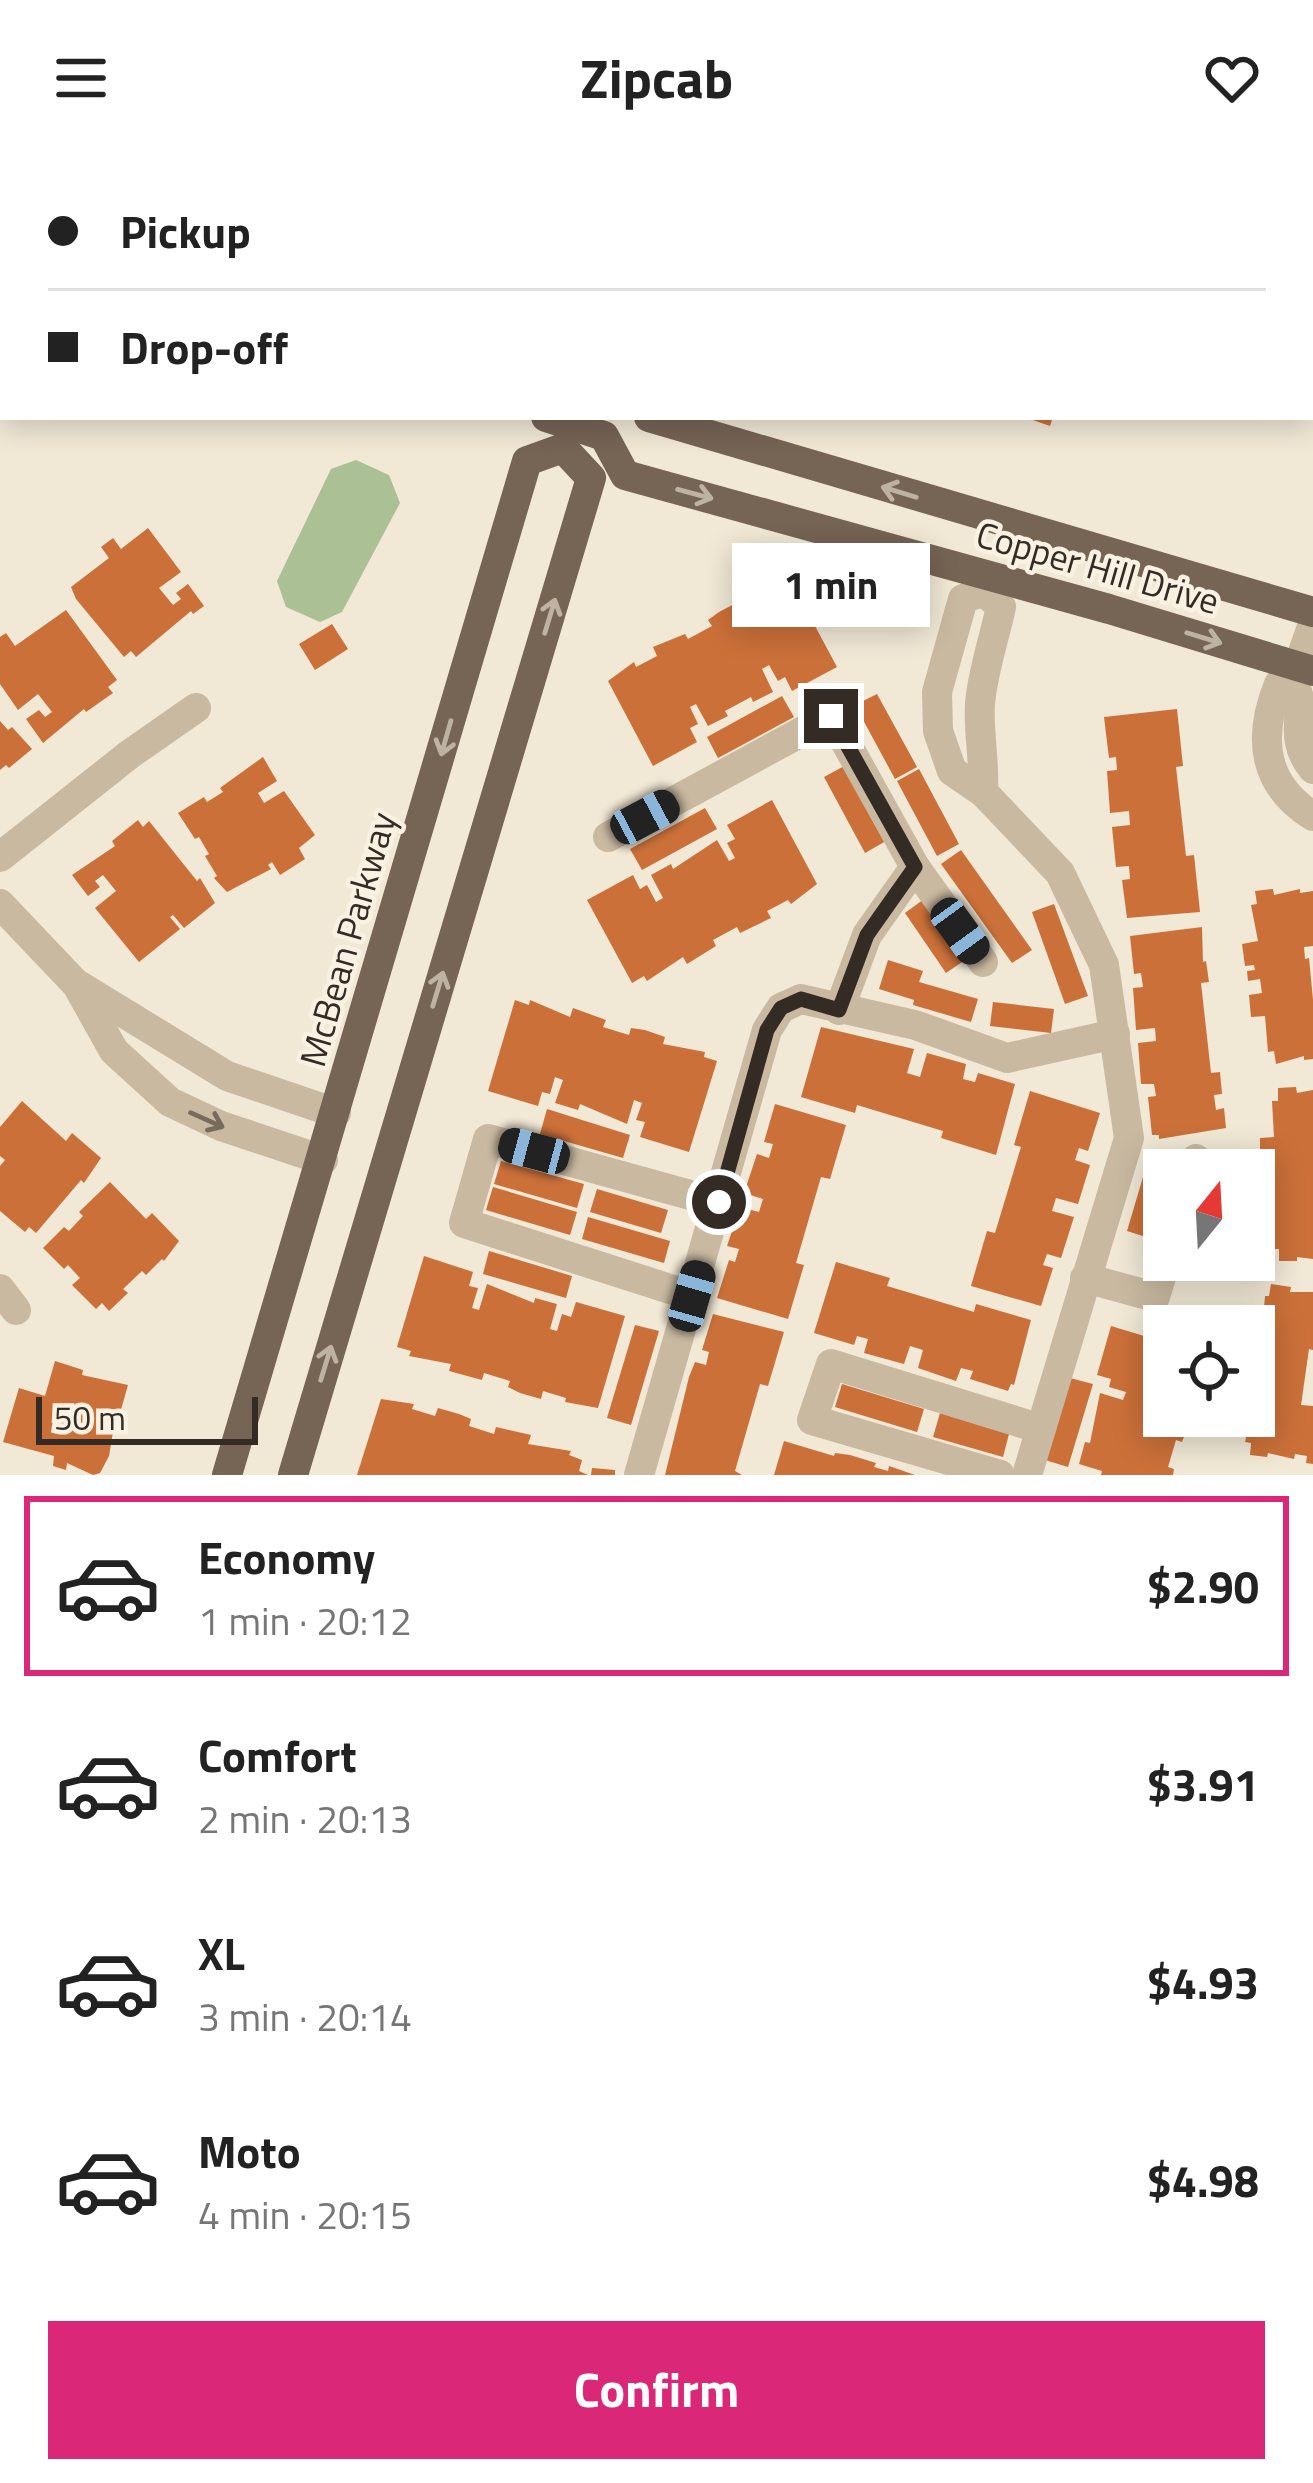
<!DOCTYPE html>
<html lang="en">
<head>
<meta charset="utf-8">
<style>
	:root { --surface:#fff; --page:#f6f6f6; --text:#222; --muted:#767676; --line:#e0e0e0; --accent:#db2777 }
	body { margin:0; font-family:"Titillium Web",sans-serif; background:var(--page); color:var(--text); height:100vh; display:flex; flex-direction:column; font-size:45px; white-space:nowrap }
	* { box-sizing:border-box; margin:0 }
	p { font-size:39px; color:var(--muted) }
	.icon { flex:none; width:66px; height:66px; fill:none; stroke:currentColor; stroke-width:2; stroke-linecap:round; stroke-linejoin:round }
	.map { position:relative; height:1319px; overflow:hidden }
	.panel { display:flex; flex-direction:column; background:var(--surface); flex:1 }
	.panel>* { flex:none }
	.guide { position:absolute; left:0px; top:0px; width:1314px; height:264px; box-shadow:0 6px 30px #0003; display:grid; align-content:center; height:264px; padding:0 48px; background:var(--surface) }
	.needle { width:78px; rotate:18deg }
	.fabs { position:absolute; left:1143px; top:993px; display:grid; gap:24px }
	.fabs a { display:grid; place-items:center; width:132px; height:132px; border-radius:0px; background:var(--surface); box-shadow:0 6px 30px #0003; font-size:60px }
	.scale { position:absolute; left:36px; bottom:30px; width:222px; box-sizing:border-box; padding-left:12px; border:6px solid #332b24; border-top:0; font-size:33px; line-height:42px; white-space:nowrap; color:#332b24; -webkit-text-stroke:9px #f9f1e1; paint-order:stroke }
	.end { position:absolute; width:54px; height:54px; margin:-27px; border:15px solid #332b24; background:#fff; box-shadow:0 0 0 6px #fff }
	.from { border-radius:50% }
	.bubble { position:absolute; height:84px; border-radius:0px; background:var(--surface); box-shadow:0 6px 30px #0003; font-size:39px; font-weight:700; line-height:84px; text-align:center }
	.car { position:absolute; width:36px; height:72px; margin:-36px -18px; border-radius:15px; box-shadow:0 0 9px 3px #0007; background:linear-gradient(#222 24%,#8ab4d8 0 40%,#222 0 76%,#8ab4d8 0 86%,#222 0) }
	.guide b { display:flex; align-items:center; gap:42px; height:114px; font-size:45px }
	.guide b+b { border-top:3px solid var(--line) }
	.guide i { width:30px; height:30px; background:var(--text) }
	ul { padding:21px 0 0; list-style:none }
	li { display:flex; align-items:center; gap:36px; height:180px; margin:0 24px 18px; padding:0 24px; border:6px solid transparent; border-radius:0px }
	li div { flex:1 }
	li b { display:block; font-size:45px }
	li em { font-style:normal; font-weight:700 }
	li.selected { border-color:var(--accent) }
	li>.icon { width:108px; height:108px; stroke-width:1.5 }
	.action { display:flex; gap:24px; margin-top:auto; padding:24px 48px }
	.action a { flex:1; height:138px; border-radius:0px; background:var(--accent); color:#fff; font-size:48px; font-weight:700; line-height:138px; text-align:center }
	header { display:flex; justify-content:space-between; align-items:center; height:156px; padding:0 48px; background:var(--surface); font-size:54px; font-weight:700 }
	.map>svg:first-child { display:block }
	.green { fill:#acc095 }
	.building { fill:#cb7039 }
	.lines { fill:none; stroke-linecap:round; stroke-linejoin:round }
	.minor { stroke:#c9b9a1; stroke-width:30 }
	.major { stroke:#766454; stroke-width:30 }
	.oneway { stroke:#beb2a2 }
	.oneway2 { stroke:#766b5c }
	.route { stroke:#332b24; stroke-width:15 }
	.labels { text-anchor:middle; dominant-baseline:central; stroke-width:9; stroke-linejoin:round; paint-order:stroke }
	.street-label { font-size:36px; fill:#332b24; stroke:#f9f1e1 }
</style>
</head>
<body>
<header><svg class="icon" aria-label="menu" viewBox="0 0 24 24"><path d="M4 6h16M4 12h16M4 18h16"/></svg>Zipcab<svg class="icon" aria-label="heart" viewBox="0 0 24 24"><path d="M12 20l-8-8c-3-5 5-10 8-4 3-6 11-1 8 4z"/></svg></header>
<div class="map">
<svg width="1313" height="1319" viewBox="0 0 1313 1319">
	<rect width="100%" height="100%" fill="#f1e8d5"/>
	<polygon class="green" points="356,304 389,319 400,347 342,456 320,466 286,451 277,425 331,313"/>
	<g class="building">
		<polygon points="1024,261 1053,261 1050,270"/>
		<polygon points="148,372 181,416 159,432 173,449 181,443 176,437 188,428 204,450 193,458 191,455 136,501 131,495 124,501 76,443 71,431 109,402 101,391 113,382 121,393"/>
		<polygon points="792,427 837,511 792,535 785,521 778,525 769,509 762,513 773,536 753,546 751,541 725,555 728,560 708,570 696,548 690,551 698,568 690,572 697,586 653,610 608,525 634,506 636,511 657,500 653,491 685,478 688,483 712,470 708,464 719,456 738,446 742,453 778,430 780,433"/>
		<polygon points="66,454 117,524 108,531 113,537 86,556 84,553 43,587 26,563 39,554 45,561 52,556 38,538 18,554 0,528 0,481 6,477 15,490"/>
		<polygon points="332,468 348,493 315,514 299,488"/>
		<polygon points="877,538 917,611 895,623 855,549"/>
		<polygon points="782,540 794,561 718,602 707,581"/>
		<polygon points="1177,553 1183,610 1176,611 1186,700 1194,699 1200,756 1127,762 1122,724 1130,723 1129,710 1116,711 1112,671 1130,669 1129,655 1110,657 1107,615 1117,614 1116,601 1109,602 1104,561"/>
		<polygon points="0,565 8,574 12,571 32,593 9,612 6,609 0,614"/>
		<polygon points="263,601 277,625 258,637 264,647 284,635 315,679 299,692 305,703 280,719 272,706 268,709 271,713 227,736 214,722 217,720 205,700 209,698 199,681 195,683 178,657 204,641 207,646 223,636 220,632"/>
		<polygon points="846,609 886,685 865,697 824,621"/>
		<polygon points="919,613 959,688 937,700 897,625"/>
		<polygon points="772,644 817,728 791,748 788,744 767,755 771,762 740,777 737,771 713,784 716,790 687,808 683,801 647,825 644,820 632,827 587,744 633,719 640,733 647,729 656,746 663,742 651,719 671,708 673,713 717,684 729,705 735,702 727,687 735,683 727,669"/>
		<polygon points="705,652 717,673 642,714 630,693"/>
		<polygon points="138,664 143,671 149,665 197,725 200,722 215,747 184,772 173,759 170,761 180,773 139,806 95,752 116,735 103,719 95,725 100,731 88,740 72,719 115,690 112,685"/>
		<polygon points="961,694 1032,794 1012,807 941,708"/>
		<polygon points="1273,733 1274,739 1300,733 1300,737 1313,735 1313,790 1304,791 1305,803 1309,802 1313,844 1313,903 1304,904 1304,900 1276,908 1274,895 1268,896 1265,860 1251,861 1249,839 1262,837 1260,823 1248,825 1247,815 1255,814 1254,809 1245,810 1242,788 1258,785 1251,749 1257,748 1255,735"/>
		<polygon points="924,743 965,804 946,817 905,757"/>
		<polygon points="1054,748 1088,840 1065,848 1032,756"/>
		<polygon points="1202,771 1203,806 1206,805 1209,826 1201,827 1211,917 1220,916 1222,938 1214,939 1216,954 1224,952 1226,972 1159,983 1159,979 1152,979 1148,941 1156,940 1154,928 1141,928 1138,887 1156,885 1155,872 1136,874 1133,832 1143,831 1141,817 1134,818 1130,780"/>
		<polygon points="888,804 923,815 919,826 978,843 971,866 913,849 914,844 879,833"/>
		<polygon points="515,844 529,849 530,844 570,861 573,852 606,864 603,871 629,879 631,872 645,874 665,881 663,888 705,896 704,901 717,905 689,996 640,981 645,966 636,964 642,947 634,944 627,968 580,948 578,954 555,947 563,924 555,921 550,938 542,936 538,950 488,935"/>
		<polygon points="993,846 1054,853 1051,877 990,870"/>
		<polygon points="821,871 914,893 907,917 920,921 927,897 966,908 963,923 975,926 978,917 1015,928 996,999 941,982 943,975 857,949 855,957 801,941"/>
		<polygon points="1296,931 1297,937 1313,934 1313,1103 1297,1101 1297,1105 1279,1105 1279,1093 1273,1093 1273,1056 1261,1056 1260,1033 1270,1033 1269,1020 1261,1020 1261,1010 1267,1009 1267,1005 1260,1006 1260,982 1274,981 1272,945 1278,945 1278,932"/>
		<polygon points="1030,935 1100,957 1088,995 1079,992 1075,1004 1090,1009 1078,1048 1056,1042 1052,1055 1074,1061 1061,1102 1047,1098 1043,1109 1053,1112 1041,1150 971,1130 987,1075 995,1077 1021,991 1014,989"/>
		<polygon points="22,945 66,985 72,977 101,1002 84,1027 81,1024 36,1077 29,1071 25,1076 0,1055 0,1010 5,1004 0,1000 0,971"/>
		<polygon points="775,948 846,969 830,1023 821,1021 796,1107 804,1109 788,1163 717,1142 729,1104 735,1106 739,1093 727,1090 740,1051 759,1056 763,1043 744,1037 757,998 769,1002 773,988 764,986"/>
		<polygon points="547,953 630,979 623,1002 540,978"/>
		<polygon points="1151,994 1173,1000 1169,1014 1164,1014 1164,1032 1149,1082 1127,1075"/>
		<polygon points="501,1005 584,1028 577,1052 494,1028"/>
		<polygon points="110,1026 146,1063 152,1057 179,1085 164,1105 162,1103 146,1119 142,1115 123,1133 128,1137 109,1155 102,1147 96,1153 72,1129 80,1122 68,1109 64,1113 43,1092 64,1071 69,1075 83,1060 79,1056"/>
		<polygon points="493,1031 577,1056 570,1079 486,1054"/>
		<polygon points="597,1033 668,1054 661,1077 590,1056"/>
		<polygon points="588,1061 670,1085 664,1107 582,1083"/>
		<polygon points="489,1095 572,1120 566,1142 483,1118"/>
		<polygon points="424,1100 473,1116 469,1130 478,1132 472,1152 479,1154 487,1128 534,1147 535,1142 557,1148 550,1173 557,1175 562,1158 571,1161 576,1146 625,1160 598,1252 565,1246 566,1242 543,1235 541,1243 520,1237 508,1231 510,1225 484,1217 482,1224 449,1215 451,1208 409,1200 411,1195 397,1191"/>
		<polygon points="836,1106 890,1122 887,1130 974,1156 976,1148 1031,1164 1014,1229 1011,1228 1008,1235 970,1223 973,1215 961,1212 956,1225 918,1212 923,1194 910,1190 904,1208 864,1197 868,1183 857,1180 854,1189 814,1177"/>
		<polygon points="1271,1128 1291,1131 1290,1136 1313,1136 1313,1194 1309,1193 1301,1249 1313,1250 1313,1308 1306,1307 1307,1300 1295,1298 1294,1303 1268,1297 1267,1301 1250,1299 1251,1287 1245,1286 1251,1260 1254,1260 1254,1174 1262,1175 1265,1140 1269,1140"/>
		<polygon points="713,1158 784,1176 768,1230 760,1228 735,1315 742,1319 665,1319 689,1221 695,1206 706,1209 709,1196 702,1194"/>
		<polygon points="635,1169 659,1175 631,1269 607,1262"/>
		<polygon points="1111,1170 1164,1186 1164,1260 1192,1260 1182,1286 1176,1284 1168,1311 1174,1313 1173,1319 1101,1319 1102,1315 1079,1308 1085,1286 1090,1287 1100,1237 1123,1244 1126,1236 1109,1231 1111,1223 1097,1219"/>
		<polygon points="55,1205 83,1214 82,1219 128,1229 120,1257 114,1255 108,1274 113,1276 109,1300 100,1317 93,1319 67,1307 66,1314 53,1310 54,1300 3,1286 19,1232 45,1240"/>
		<polygon points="1070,1222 1093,1228 1068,1311 1045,1304"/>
		<polygon points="842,1228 924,1253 917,1276 835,1251"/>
		<polygon points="381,1243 414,1248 412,1253 435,1260 438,1252 459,1258 471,1263 469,1270 494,1278 496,1271 531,1279 528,1288 571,1295 569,1299 582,1304 579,1315 588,1319 357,1319"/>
		<polygon points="940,1257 1009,1278 1003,1301 933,1281"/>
		<polygon points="784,1285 834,1300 835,1297 850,1299 876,1307 874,1311 888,1315 889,1310 915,1319 774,1319"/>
		<polygon points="592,1312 615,1314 615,1319 591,1319"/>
	</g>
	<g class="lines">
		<g class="minor">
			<polyline points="1096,3 1097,0"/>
			<polyline points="984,435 963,443 937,536 938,575 952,615 983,636 1060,717 1104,809 1129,982 1027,1319"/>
			<path d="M1313,468L1293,525C1310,557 1285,578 1313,613"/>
			<path d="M1293,525L1279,528C1257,582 1263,629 1313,660"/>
			<path d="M983,636C985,605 978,577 980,547C983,515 994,483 1001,451L984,435"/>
			<polyline points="608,681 831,560 915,711 983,806"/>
			<polyline points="0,701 130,598 196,552"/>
			<polyline points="0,748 77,829 114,895 170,946 221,970 323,1004"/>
			<polyline points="80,830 227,920 336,957"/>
			<polyline points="839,854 867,779 915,711"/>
			<polyline points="1192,1014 1196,1003"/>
			<polyline points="1085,1122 1155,1141 1166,1104"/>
			<polyline points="0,1133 16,1154"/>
			<polyline points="692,1140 464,1067 488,983 719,1047"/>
			<polyline points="639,1319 767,874 781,852 801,843 915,869 1007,902 1115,878"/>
			<polyline points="1000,1319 812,1264 831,1208 1038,1272"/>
		</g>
		<g class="major">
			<polyline points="5,0 10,3"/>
			<polyline points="546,261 604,280 625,319 1109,453 1313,515"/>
			<polyline points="649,261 1313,456"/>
			<polyline points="227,1319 527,305 563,292"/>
			<polyline points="293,1319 591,322 563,292"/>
		</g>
	</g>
	<defs><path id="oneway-shaft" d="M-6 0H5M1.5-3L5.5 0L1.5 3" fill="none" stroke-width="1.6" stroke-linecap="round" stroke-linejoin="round" transform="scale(3)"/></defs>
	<g class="oneway">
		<use href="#oneway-shaft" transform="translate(899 336) rotate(-163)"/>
		<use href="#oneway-shaft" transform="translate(695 338) rotate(15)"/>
		<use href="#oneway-shaft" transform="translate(550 460) rotate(-73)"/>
		<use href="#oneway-shaft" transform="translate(1204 482) rotate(17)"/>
		<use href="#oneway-shaft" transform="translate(446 582) rotate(106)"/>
		<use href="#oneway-shaft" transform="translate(438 833) rotate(-73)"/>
		<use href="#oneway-shaft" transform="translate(326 1207) rotate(-73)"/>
	</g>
	<use class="oneway2" href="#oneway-shaft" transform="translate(207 964) rotate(24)"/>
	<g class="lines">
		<polyline class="route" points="719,1046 767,874 781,852 801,843 839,854 867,779 915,711 831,560"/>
	</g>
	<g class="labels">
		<g class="street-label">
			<text transform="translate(1098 411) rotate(16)">Copper Hill Drive</text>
			<text transform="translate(347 783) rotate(-74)">McBean Parkway</text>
		</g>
	</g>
</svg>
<div class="fabs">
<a><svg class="needle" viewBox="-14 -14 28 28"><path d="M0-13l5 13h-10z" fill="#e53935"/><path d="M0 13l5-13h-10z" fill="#767676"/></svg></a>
<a><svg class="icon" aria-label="locate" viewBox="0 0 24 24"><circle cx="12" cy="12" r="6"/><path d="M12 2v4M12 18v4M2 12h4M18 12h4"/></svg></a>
</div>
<div class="scale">50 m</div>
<i class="end from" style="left:719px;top:1046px"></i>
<i class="end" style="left:831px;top:560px"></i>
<div class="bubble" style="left:732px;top:387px;width:198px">1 min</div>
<i class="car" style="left:645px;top:661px;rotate:62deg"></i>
<i class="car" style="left:960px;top:775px;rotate:144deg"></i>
<i class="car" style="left:534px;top:995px;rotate:285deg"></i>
<i class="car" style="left:692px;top:1140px;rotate:16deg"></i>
<div class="guide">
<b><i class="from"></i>Pickup</b>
<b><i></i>Drop-off</b>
</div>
</div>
<section class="panel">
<ul>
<li class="selected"><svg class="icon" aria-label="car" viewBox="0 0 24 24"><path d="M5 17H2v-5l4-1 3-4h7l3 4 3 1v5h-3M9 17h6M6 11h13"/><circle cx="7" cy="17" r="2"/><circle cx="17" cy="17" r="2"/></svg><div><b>Economy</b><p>1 min · 20:12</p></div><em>$2.90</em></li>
<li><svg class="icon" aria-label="car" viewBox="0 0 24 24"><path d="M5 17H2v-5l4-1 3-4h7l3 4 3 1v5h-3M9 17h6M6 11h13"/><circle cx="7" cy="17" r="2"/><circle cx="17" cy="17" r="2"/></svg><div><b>Comfort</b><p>2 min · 20:13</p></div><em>$3.91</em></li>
<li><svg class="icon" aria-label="car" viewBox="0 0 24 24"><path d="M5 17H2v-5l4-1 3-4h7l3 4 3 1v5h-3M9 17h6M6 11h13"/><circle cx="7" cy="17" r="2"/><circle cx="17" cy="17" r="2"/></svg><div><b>XL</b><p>3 min · 20:14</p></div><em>$4.93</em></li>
<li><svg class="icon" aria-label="car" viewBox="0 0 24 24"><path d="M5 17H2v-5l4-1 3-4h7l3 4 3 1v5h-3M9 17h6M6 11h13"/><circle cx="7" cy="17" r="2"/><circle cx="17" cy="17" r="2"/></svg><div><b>Moto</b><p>4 min · 20:15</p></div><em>$4.98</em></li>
</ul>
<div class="action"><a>Confirm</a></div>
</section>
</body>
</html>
